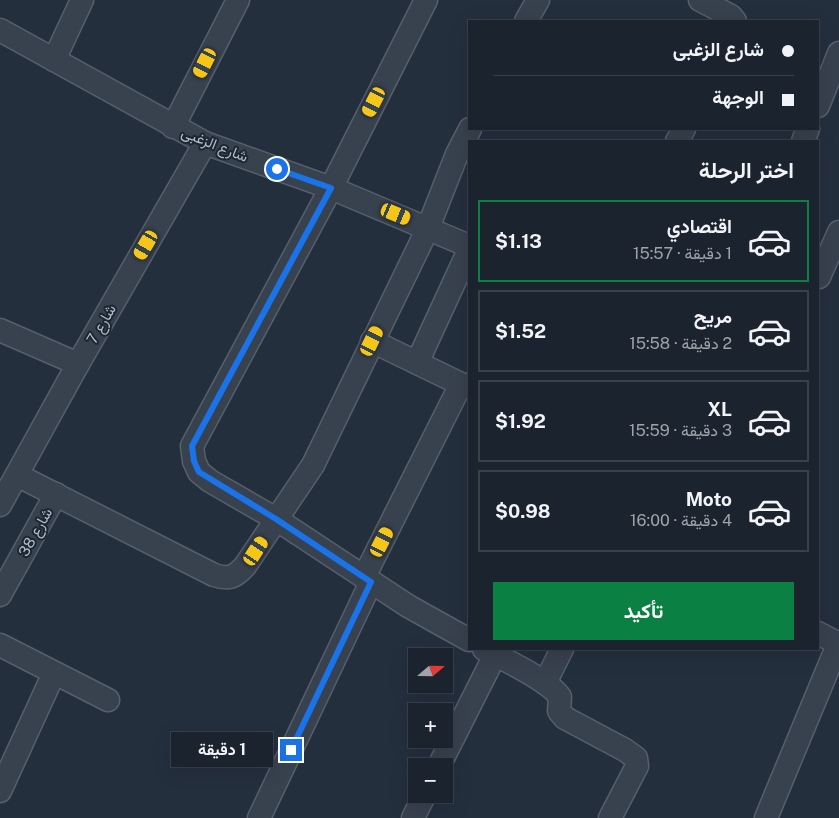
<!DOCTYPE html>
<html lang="ar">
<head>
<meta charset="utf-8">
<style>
	:root { --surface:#1b232e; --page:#242b36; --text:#f1f3f6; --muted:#a0a4aa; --line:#39404a; --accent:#0b8043 }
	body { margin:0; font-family:"Public Sans",Vazirmatn,sans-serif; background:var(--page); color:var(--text); direction:rtl; height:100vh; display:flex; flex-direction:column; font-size:19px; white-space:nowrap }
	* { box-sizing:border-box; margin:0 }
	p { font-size:16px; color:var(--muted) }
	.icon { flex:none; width:28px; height:28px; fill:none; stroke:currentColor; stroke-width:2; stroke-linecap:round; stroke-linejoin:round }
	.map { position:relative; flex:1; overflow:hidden; direction:ltr }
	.drawer { position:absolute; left:468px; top:140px; width:351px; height:510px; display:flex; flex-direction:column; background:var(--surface); border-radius:0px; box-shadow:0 5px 20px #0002,0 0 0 1px var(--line); direction:rtl }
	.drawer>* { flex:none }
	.banner { position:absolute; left:468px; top:20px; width:351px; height:110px; border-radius:0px; box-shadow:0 5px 20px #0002,0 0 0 1px var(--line); direction:rtl; display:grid; align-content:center; height:110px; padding:0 25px; background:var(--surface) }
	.needle { width:32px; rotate:70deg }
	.buttons { position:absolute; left:408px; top:648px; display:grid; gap:10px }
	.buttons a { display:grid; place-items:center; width:45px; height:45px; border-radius:0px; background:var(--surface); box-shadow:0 5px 20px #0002,0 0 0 1px var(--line); font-size:25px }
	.end { position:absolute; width:22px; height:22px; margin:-11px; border:6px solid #1a73e8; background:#fff; box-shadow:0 0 0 2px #fff }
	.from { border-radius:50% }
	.bubble { position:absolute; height:35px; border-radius:0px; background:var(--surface); box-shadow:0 5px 20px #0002,0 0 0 1px var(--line); font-size:16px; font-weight:700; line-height:35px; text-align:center; direction:rtl }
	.car { position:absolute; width:15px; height:30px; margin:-15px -8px; border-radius:6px; box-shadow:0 0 4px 1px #0007; background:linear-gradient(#f5c518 24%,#345 0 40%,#f5c518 0 76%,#345 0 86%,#f5c518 0) }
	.banner b { display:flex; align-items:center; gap:18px; height:48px; font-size:19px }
	.banner b+b { border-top:1px solid var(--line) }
	.banner i { width:12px; height:12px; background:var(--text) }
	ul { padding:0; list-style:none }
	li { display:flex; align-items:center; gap:15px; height:82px; margin:0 10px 8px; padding:0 15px; border:2px solid var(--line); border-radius:0px }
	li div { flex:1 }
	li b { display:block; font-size:19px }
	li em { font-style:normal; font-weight:700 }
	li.on { border-color:var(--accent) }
	li>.icon { width:45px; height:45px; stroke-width:1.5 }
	h2 { padding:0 25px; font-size:22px; line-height:60px }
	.action { display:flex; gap:10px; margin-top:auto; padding:10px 25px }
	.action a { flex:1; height:58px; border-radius:0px; background:var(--accent); color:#fff; font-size:20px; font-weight:700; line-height:58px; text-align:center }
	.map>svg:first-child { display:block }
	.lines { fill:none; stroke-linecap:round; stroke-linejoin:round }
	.street-casing { stroke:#565f6c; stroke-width:25 }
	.street { stroke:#38414e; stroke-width:22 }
	.route { stroke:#1a73e8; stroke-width:6 }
	.labels { text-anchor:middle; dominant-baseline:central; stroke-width:4; stroke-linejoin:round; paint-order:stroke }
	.street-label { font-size:15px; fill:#b4bcc9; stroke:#1d2633 }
</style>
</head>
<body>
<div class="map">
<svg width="839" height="818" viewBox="0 0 839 818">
	<rect width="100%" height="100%" fill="#242f3e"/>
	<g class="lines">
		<g class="street-casing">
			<g id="street">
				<polyline points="426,0 331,188 192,446 194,461 199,472 210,481 276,519 408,606 469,640"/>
				<polyline points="700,0 731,16 735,21"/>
				<polyline points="526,21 538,0"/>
				<polyline points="0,30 205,143 331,188 469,246"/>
				<polyline points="54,60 82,0"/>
				<polyline points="818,106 839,53"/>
				<polyline points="173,127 238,0"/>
				<polyline points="677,141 684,129"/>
				<polyline points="803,141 808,129"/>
				<polyline points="819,277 839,232"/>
				<polyline points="0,330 78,364"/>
				<polyline points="372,341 469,388"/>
				<polyline points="417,363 469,250"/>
				<path d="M17,475L214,575C229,580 235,577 245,566L313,465L428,228L457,154L470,129"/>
				<polyline points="0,505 78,364 205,143"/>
				<polyline points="364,577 461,384"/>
				<polyline points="0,595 56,494"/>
				<polyline points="818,633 839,644"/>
				<polyline points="0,645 108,700"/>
				<path d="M484,649C503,659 549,680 560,697L559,711L565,718L625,750L636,758L637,766L610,818"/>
				<polyline points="545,683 562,649"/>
				<polyline points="439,766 495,655"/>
				<polyline points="0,791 54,673"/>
				<polyline points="259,818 371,582"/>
				<polyline points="413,818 425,794"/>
				<polyline points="766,818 839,642"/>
			</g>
		</g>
		<use href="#street" class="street"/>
	</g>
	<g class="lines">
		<polyline class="route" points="277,169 331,188 192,446 194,461 199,472 276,519 371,582 291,750"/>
	</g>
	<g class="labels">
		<g class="street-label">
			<text transform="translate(215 144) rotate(22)">شارع الزغبى</text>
			<text transform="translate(101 324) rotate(-60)">شارع 7</text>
			<text transform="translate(35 532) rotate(-61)">شارع 38</text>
		</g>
	</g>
</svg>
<div class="buttons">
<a><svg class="needle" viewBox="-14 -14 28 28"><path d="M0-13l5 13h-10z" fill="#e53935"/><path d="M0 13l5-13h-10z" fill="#a0a4aa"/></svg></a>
<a>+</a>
<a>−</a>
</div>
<i class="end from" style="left:277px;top:169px"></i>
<i class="end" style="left:291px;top:750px"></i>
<div class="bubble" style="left:171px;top:732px;width:102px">1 دقيقة</div>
<i class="car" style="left:205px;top:63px;rotate:207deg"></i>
<i class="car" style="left:374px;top:102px;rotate:207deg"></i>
<i class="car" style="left:396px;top:214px;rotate:112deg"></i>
<i class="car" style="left:146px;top:245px;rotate:210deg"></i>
<i class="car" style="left:372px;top:341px;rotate:26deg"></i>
<i class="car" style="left:382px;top:542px;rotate:27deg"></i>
<i class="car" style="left:256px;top:551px;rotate:33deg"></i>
<div class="banner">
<b><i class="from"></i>شارع الزغبى</b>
<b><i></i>الوجهة</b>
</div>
<section class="drawer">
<h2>اختر الرحلة</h2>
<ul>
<li class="on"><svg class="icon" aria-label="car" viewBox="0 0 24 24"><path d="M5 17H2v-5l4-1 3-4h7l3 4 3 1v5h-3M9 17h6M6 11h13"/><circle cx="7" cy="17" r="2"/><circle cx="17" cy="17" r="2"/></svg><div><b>اقتصادي</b><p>1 دقيقة · 15:57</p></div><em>$1.13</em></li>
<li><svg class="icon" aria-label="car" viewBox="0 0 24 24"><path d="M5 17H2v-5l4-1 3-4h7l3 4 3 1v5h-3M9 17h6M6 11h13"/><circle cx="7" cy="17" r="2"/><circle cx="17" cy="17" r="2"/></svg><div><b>مريح</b><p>2 دقيقة · 15:58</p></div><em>$1.52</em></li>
<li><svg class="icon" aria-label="car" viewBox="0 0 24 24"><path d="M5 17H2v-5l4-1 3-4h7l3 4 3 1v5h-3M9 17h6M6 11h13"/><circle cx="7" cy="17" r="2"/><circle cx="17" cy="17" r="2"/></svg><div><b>XL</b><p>3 دقيقة · 15:59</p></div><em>$1.92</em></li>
<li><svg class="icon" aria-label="car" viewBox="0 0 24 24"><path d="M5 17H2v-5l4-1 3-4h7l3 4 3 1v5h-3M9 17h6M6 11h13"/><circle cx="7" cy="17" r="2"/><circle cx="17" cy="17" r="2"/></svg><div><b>Moto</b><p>4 دقيقة · 16:00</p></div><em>$0.98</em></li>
</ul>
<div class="action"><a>تأكيد</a></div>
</section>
</div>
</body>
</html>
